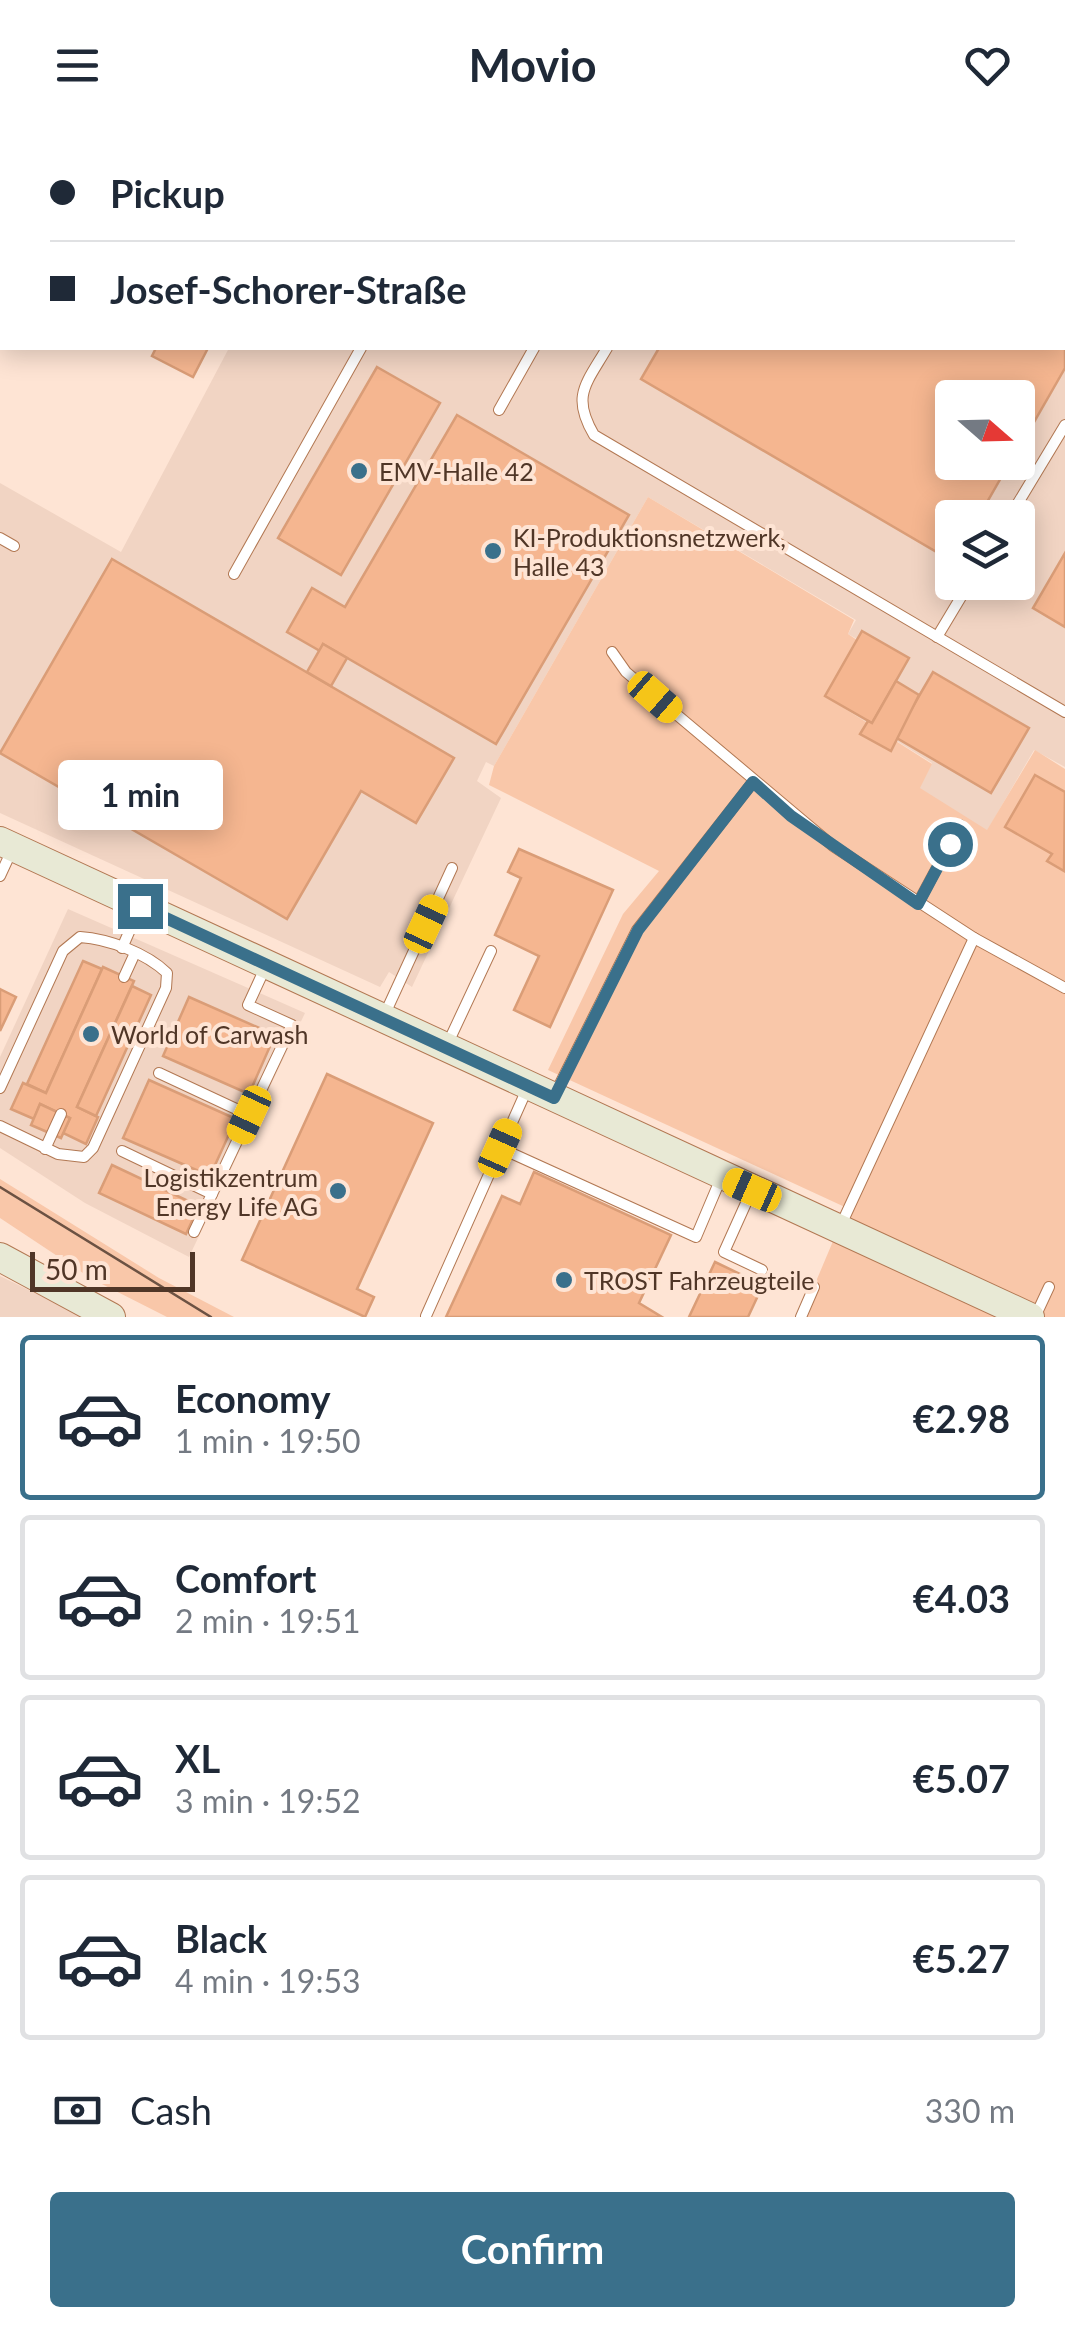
<!DOCTYPE html>
<html lang="en">
<head>
<meta charset="utf-8">
<style>
	:root { --surface:#fff; --page:#f6f6f7; --text:#1f2937; --muted:#747a83; --line:#e0e1e3; --accent:#3a708b }
	body { margin:0; font-family:Lato,sans-serif; background:var(--page); color:var(--text); height:100vh; display:flex; flex-direction:column; font-size:38px; white-space:nowrap }
	* { box-sizing:border-box; margin:0 }
	p { font-size:32px; color:var(--muted) }
	.icon { flex:none; width:55px; height:55px; fill:none; stroke:currentColor; stroke-width:2; stroke-linecap:round; stroke-linejoin:round }
	.map { position:relative; height:1187px; overflow:hidden }
	.drawer { display:flex; flex-direction:column; background:var(--surface); flex:1 }
	.drawer>* { flex:none }
	.top-card { position:absolute; left:0px; top:0px; width:1065px; height:220px; box-shadow:0 5px 25px #0003; display:grid; align-content:center; height:220px; padding:0 50px; background:var(--surface) }
	.needle { width:65px; rotate:110deg }
	.buttons { position:absolute; left:935px; top:250px; display:grid; gap:20px }
	.buttons a { display:grid; place-items:center; width:100px; height:100px; border-radius:10px; background:var(--surface); box-shadow:0 5px 25px #0003; font-size:50px }
	.scale { position:absolute; left:30px; bottom:25px; width:165px; box-sizing:border-box; padding-left:10px; border:5px solid #503627; border-top:0; font-size:28px; line-height:35px; white-space:nowrap; color:#503627; -webkit-text-stroke:8px #fee4d4; paint-order:stroke }
	.end { position:absolute; width:45px; height:45px; margin:-22px; border:12px solid #3a708b; background:#fff; box-shadow:0 0 0 5px #fff }
	.from { border-radius:50% }
	.bubble { position:absolute; height:70px; border-radius:10px; background:var(--surface); box-shadow:0 5px 25px #0003; font-size:32px; font-weight:700; line-height:70px; text-align:center }
	.car { position:absolute; width:30px; height:60px; margin:-30px -15px; border-radius:12px; box-shadow:0 0 8px 2px #0007; background:linear-gradient(#f5c518 24%,#345 0 40%,#f5c518 0 76%,#345 0 86%,#f5c518 0) }
	.top-card b { display:flex; align-items:center; gap:35px; height:95px; font-size:38px }
	.top-card b+b { border-top:2px solid var(--line) }
	.top-card i { width:25px; height:25px; background:var(--text) }
	ul { padding:18px 0 0; list-style:none }
	li { display:flex; align-items:center; gap:30px; height:165px; margin:0 20px 15px; padding:0 30px; border:5px solid var(--line); border-radius:10px }
	li div { flex:1 }
	li b { display:block; font-size:38px }
	li em { font-style:normal; font-weight:700 }
	li.current { border-color:var(--accent) }
	li>.icon { width:90px; height:90px; stroke-width:1.5 }
	.pay { display:flex; align-items:center; gap:25px; height:110px; padding:0 50px; font-size:38px }
	.pay p { margin-inline-start:auto }
	.cta { display:flex; gap:20px; margin-top:auto; padding:20px 50px }
	.cta a { flex:1; height:115px; border-radius:10px; background:var(--accent); color:#fff; font-size:40px; font-weight:700; line-height:115px; text-align:center }
	header { display:flex; justify-content:space-between; align-items:center; height:130px; padding:0 50px; background:var(--surface); font-size:45px; font-weight:700 }
	.map>svg:first-child { display:block }
	.built { fill:#f1d4c3; fill-rule:evenodd }
	.green { fill:#f9c7a9 }
	.building { fill:#f5b690; stroke:#da9d77; stroke-width:2.5 }
	.lines { fill:none; stroke-linecap:round; stroke-linejoin:round }
	.lane-casing { stroke:#b27853; stroke-width:12 }
	.secondary-casing { stroke:#b27853; stroke-width:30 }
	.lane { stroke:#fff; stroke-width:10 }
	.secondary { stroke:#e8e9d5; stroke-width:28 }
	.tram { stroke:#6c5243; stroke-width:2.5 }
	.route { stroke:#3a708b; stroke-width:12 }
	.poi-dot { fill:#3a708b; stroke:#fee4d4; stroke-width:4 }
	.labels { text-anchor:middle; dominant-baseline:central; stroke-width:8; stroke-linejoin:round; paint-order:stroke }
	.poi-label { font-size:25px; fill:#503627; stroke:#fee4d4; text-anchor:start }
</style>
</head>
<body>
<header><svg class="icon" aria-label="menu" viewBox="0 0 24 24"><path d="M4 6h16M4 12h16M4 18h16"/></svg>Movio<svg class="icon" aria-label="heart" viewBox="0 0 24 24"><path d="M12 20l-8-8c-3-5 5-10 8-4 3-6 11-1 8 4z"/></svg></header>
<div class="map">
<svg width="1065" height="1187" viewBox="0 0 1065 1187">
	<rect width="100%" height="100%" fill="#fee4d4"/>
	<g class="built">
		<path d="M0,0H1065V637L1034,620L987,701L939,672L919,658L932,633L824,566L857,509L848,504L856,490L648,367L494,636L486,632L477,651L501,668L412,857L389,842L380,857L0,683V353L121,422L229,218H1062V2H2L0,103ZM952,268H1018V332H952ZM952,388H1018V452H952Z"/>
		<polygon points="68,779 305,883 189,1127 85,1073 0,1018 0,927"/>
		<polygon points="0,1146 84,1187 0,1187"/>
	</g>
	<g class="green">
		<polygon points="0,0 155,0 160,2 2,2 0,68"/>
		<polygon points="648,367 854,490 848,504 857,510 825,566 932,634 920,658 987,700 1035,620 1065,639 1065,1187 801,1187 847,1078 548,940 623,784 659,741 489,655 494,636"/>
		<polygon points="0,1049 159,1148 234,1187 167,1187 92,1149 0,1088"/>
	</g>
	<g class="building">
		<polygon points="589,0 687,0 686,2"/>
		<polygon points="799,0 1065,0 1065,238 1018,320 1018,268 952,268 952,332 1010,332 978,388 952,388 952,431 641,249 659,218 1062,218 1062,2"/>
		<polygon points="156,218 208,218 193,247 152,226"/>
		<polygon points="377,237 440,273 341,445 278,408"/>
		<polygon points="457,285 629,385 496,614 323,514 320,521 287,502 312,458 345,477"/>
		<polygon points="1065,423 1065,497 1033,478"/>
		<polygon points="112,429 454,628 416,693 361,661 287,789 0,623"/>
		<polygon points="862,501 909,528 872,593 825,566"/>
		<polygon points="323,514 347,528 331,556 307,542"/>
		<polygon points="933,542 1029,598 991,663 895,607"/>
		<polygon points="896,551 919,565 891,621 860,604 868,591 872,593"/>
		<polygon points="1035,645 1065,662 1064,741 1047,731 1052,724 1005,697"/>
		<polygon points="519,719 613,760 550,897 514,880 539,826 495,805 521,748 508,742"/>
		<polygon points="83,831 102,839 46,963 27,954"/>
		<polygon points="103,837 134,851 77,977 98,987 86,1014 63,1003 70,988 40,974 34,989 11,979 23,953 46,963"/>
		<polygon points="132,856 151,865 96,986 77,977"/>
		<polygon points="0,859 16,867 0,901"/>
		<polygon points="189,867 275,905 249,964 163,926"/>
		<polygon points="327,944 433,993 357,1159 374,1167 365,1187 242,1130"/>
		<polygon points="149,950 236,989 210,1046 123,1008"/>
		<polygon points="40,974 70,988 61,1008 31,995"/>
		<polygon points="112,1035 199,1076 186,1104 99,1063"/>
		<polygon points="534,1042 671,1105 639,1173 662,1187 446,1187 502,1066 520,1074"/>
		<polygon points="715,1132 763,1155 748,1187 689,1187"/>
	</g>
	<g class="lines">
		<g class="lane-casing">
			<g id="lane">
				<polyline points="376,0 380,2"/>
				<polyline points="512,0 517,2"/>
				<polyline points="311,2 312,0"/>
				<polyline points="730,2 731,0"/>
				<polyline points="0,84 2,83"/>
				<path d="M607,218C586,254 571,266 594,305L1065,582"/>
				<polyline points="499,280 534,218"/>
				<polyline points="1009,388 1065,295"/>
				<polyline points="0,408 14,416"/>
				<polyline points="234,444 361,218"/>
				<polyline points="937,507 970,452"/>
				<polyline points="612,522 626,542 833,716 974,808 1065,858"/>
				<polyline points="0,746 12,720"/>
				<polyline points="918,773 960,695"/>
				<polyline points="122,818 140,777"/>
				<polyline points="124,847 135,823"/>
				<polyline points="383,888 452,738"/>
				<polyline points="447,915 491,821"/>
				<polyline points="159,943 249,985"/>
				<path d="M0,958L63,821L80,807C109,809 146,823 167,843L166,858L93,1018L84,1027L58,1024L0,996"/>
				<polyline points="554,966 637,800 753,652"/>
				<polyline points="500,1018 696,1107 721,1048"/>
				<polyline points="45,1019 61,984"/>
				<polyline points="122,1021 212,1064"/>
				<polyline points="751,1062 724,1122 762,1140"/>
				<polyline points="840,1097 974,808"/>
				<polyline points="194,1102 292,895 248,875 266,836"/>
				<polyline points="426,1186 527,959"/>
				<polyline points="801,1187 814,1157"/>
				<polyline points="1035,1187 1049,1157"/>
			</g>
		</g>
		<g class="secondary-casing">
			<g id="secondary">
				<polyline points="0,711 1030,1187"/>
				<polyline points="0,1127 111,1187"/>
			</g>
		</g>
		<use href="#lane" class="lane"/>
		<use href="#secondary" class="secondary"/>
		<polyline class="tram" points="0,1057 211,1187"/>
	</g>
	<g class="lines">
		<polyline class="route" points="140,776 554,968 638,800 753,652 791,686 918,774 950,714"/>
	</g>
	<g class="poi-dot">
		<circle cx="359" cy="341" r="10"/>
		<circle cx="493" cy="421" r="10"/>
		<circle cx="91" cy="904" r="10"/>
		<circle cx="338" cy="1061" r="10"/>
		<circle cx="564" cy="1150" r="10"/>
	</g>
	<g class="labels">
		<g class="poi-label">
			<text x="379" y="341">EMV-Halle 42</text>
			<text x="513" y="407">KI-Produktionsnetzwerk,<tspan x="513" dy="29">Halle 43</tspan></text>
			<text x="111" y="904">World of Carwash</text>
			<text x="318" y="1047" text-anchor="end">Logistikzentrum<tspan x="318" dy="29">Energy Life AG</tspan></text>
			<text x="584" y="1150">TROST Fahrzeugteile</text>
		</g>
	</g>
</svg>
<div class="buttons">
<a><svg class="needle" viewBox="-14 -14 28 28"><path d="M0-13l5 13h-10z" fill="#e53935"/><path d="M0 13l5-13h-10z" fill="#747a83"/></svg></a>
<a><svg class="icon" aria-label="layers" viewBox="0 0 24 24"><path d="M12 4l9 5-9 5-9-5zM3 14l9 5 9-5"/></svg></a>
</div>
<div class="scale">50 m</div>
<i class="end from" style="left:950px;top:714px"></i>
<i class="end" style="left:140px;top:776px"></i>
<div class="bubble" style="left:58px;top:630px;width:165px">1 min</div>
<i class="car" style="left:655px;top:567px;rotate:131deg"></i>
<i class="car" style="left:426px;top:794px;rotate:25deg"></i>
<i class="car" style="left:249px;top:985px;rotate:205deg"></i>
<i class="car" style="left:500px;top:1018px;rotate:24deg"></i>
<i class="car" style="left:752px;top:1060px;rotate:294deg"></i>
<div class="top-card">
<b><i class="from"></i>Pickup</b>
<b><i></i>Josef-Schorer-Straße</b>
</div>
</div>
<section class="drawer">
<ul>
<li class="current"><svg class="icon" aria-label="car" viewBox="0 0 24 24"><path d="M5 17H2v-5l4-1 3-4h7l3 4 3 1v5h-3M9 17h6M6 11h13"/><circle cx="7" cy="17" r="2"/><circle cx="17" cy="17" r="2"/></svg><div><b>Economy</b><p>1 min · 19:50</p></div><em>€2.98</em></li>
<li><svg class="icon" aria-label="car" viewBox="0 0 24 24"><path d="M5 17H2v-5l4-1 3-4h7l3 4 3 1v5h-3M9 17h6M6 11h13"/><circle cx="7" cy="17" r="2"/><circle cx="17" cy="17" r="2"/></svg><div><b>Comfort</b><p>2 min · 19:51</p></div><em>€4.03</em></li>
<li><svg class="icon" aria-label="car" viewBox="0 0 24 24"><path d="M5 17H2v-5l4-1 3-4h7l3 4 3 1v5h-3M9 17h6M6 11h13"/><circle cx="7" cy="17" r="2"/><circle cx="17" cy="17" r="2"/></svg><div><b>XL</b><p>3 min · 19:52</p></div><em>€5.07</em></li>
<li><svg class="icon" aria-label="car" viewBox="0 0 24 24"><path d="M5 17H2v-5l4-1 3-4h7l3 4 3 1v5h-3M9 17h6M6 11h13"/><circle cx="7" cy="17" r="2"/><circle cx="17" cy="17" r="2"/></svg><div><b>Black</b><p>4 min · 19:53</p></div><em>€5.27</em></li>
</ul>
<div class="pay"><svg class="icon" aria-label="cash" viewBox="0 0 24 24"><path d="M3 7h18v10H3z"/><circle cx="12" cy="12" r="2"/></svg>Cash<p>330 m</p></div>
<div class="cta"><a>Confirm</a></div>
</section>
</body>
</html>
